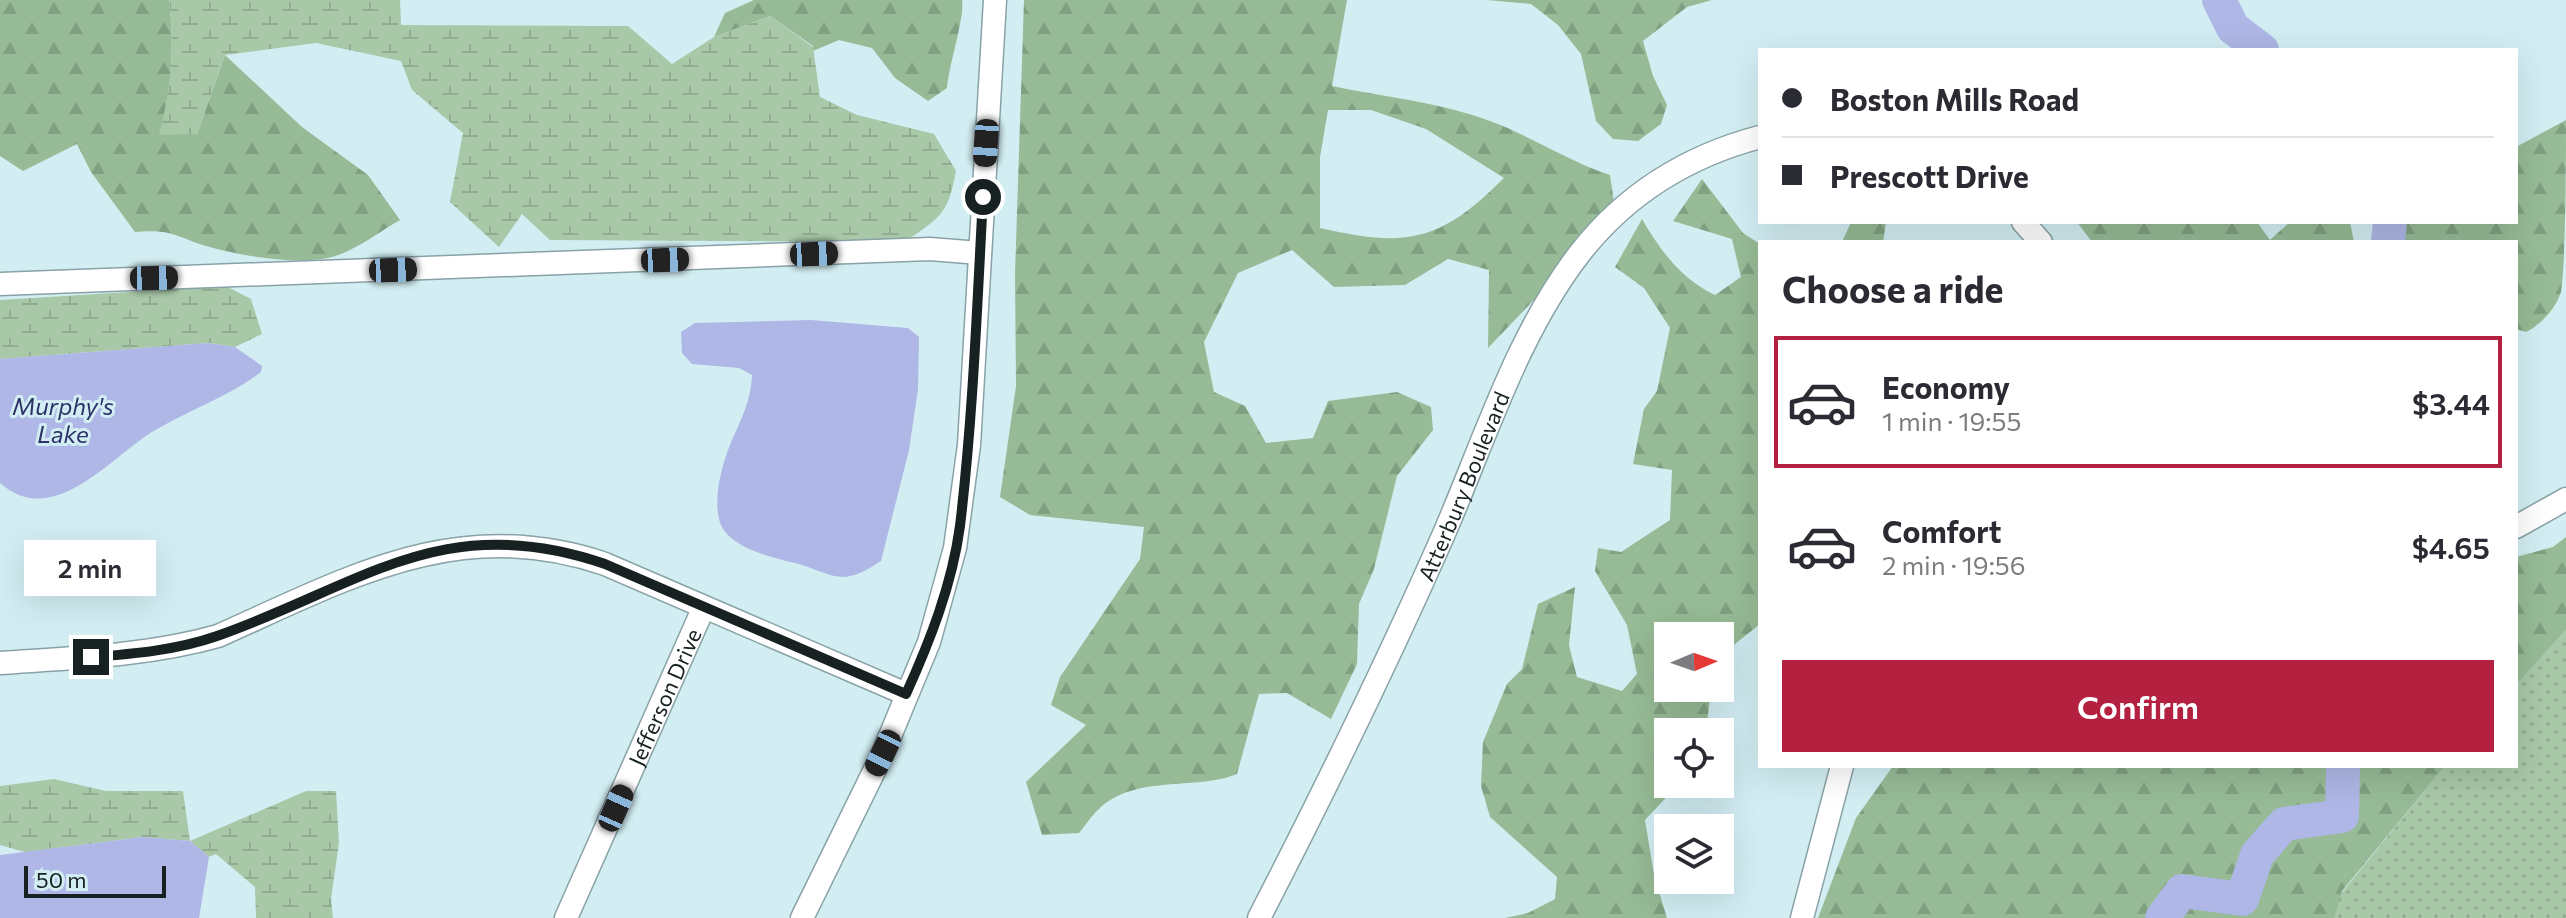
<!DOCTYPE html>
<html lang="en">
<head>
<meta charset="utf-8">
<style>
	:root { --surface:#fff; --page:#f7f7f7; --text:#2b2b33; --muted:#7c7c81; --line:#e1e1e2; --accent:#b32040 }
	body { margin:0; font-family:Commissioner,sans-serif; background:var(--page); color:var(--text); height:100vh; display:flex; flex-direction:column; font-size:30px; white-space:nowrap }
	* { box-sizing:border-box; margin:0 }
	p { font-size:26px; color:var(--muted) }
	.icon { flex:none; width:44px; height:44px; fill:none; stroke:currentColor; stroke-width:2; stroke-linecap:round; stroke-linejoin:round }
	.map { position:relative; flex:1; overflow:hidden }
	.details { position:absolute; left:1758px; top:240px; width:760px; height:528px; display:flex; flex-direction:column; background:var(--surface); border-radius:0px; box-shadow:0 8px 32px #0002 }
	.details>* { flex:none }
	.top-card { position:absolute; left:1758px; top:48px; width:760px; height:176px; border-radius:0px; box-shadow:0 8px 32px #0002; display:grid; align-content:center; height:176px; padding:0 24px; background:var(--surface) }
	.needle { width:52px; rotate:88deg }
	.fabs { position:absolute; left:1654px; top:622px; display:grid; gap:16px }
	.fabs a { display:grid; place-items:center; width:80px; height:80px; border-radius:0px; background:var(--surface); box-shadow:0 8px 32px #0002; font-size:40px }
	.scale { position:absolute; left:24px; bottom:20px; width:142px; box-sizing:border-box; padding-left:8px; border:4px solid #172122; border-top:0; font-size:22px; line-height:28px; white-space:nowrap; color:#172122; -webkit-text-stroke:6px #d3eef3; paint-order:stroke }
	.end { position:absolute; width:36px; height:36px; margin:-18px; border:10px solid #172122; background:#fff; box-shadow:0 0 0 4px #fff }
	.from { border-radius:50% }
	.bubble { position:absolute; height:56px; border-radius:0px; background:var(--surface); box-shadow:0 8px 32px #0002; font-size:26px; font-weight:600; line-height:56px; text-align:center }
	.car { position:absolute; width:24px; height:48px; margin:-24px -12px; border-radius:10px; box-shadow:0 0 6px 2px #0007; background:linear-gradient(#222 24%,#8ab4d8 0 40%,#222 0 76%,#8ab4d8 0 86%,#222 0) }
	.top-card b { display:flex; align-items:center; gap:28px; height:76px; font-size:30px }
	.top-card b+b { border-top:2px solid var(--line) }
	.top-card i { width:20px; height:20px; background:var(--text) }
	ul { padding:0; list-style:none }
	li { display:flex; align-items:center; gap:24px; height:132px; margin:0 16px 12px; padding:0 8px; border:4px solid transparent; border-radius:0px }
	li div { flex:1 }
	li b { display:block; font-size:30px }
	li em { font-style:normal; font-weight:600 }
	li.active { border-color:var(--accent) }
	li>.icon { width:72px; height:72px; stroke-width:1.5 }
	h2 { padding:0 24px; font-size:36px; line-height:96px }
	.cta { display:flex; gap:16px; margin-top:auto; padding:16px 24px }
	.cta a { flex:1; height:92px; border-radius:0px; background:var(--accent); color:#fff; font-size:32px; font-weight:600; line-height:92px; text-align:center }
	.map>svg:first-child { display:block }
	.grass { fill:url(#grass-dots) }
	.forest { fill:url(#forest-firs); fill-rule:evenodd }
	.wetland { fill:url(#wetland-marsh) }
	.water { fill:#aeb7e5 }
	.lines { fill:none; stroke-linecap:round; stroke-linejoin:round }
	.river { stroke:#aeb7e5; stroke-width:34 }
	.minor-casing { stroke:#89a2a7; stroke-width:25 }
	.minor { stroke:#fff; stroke-width:22 }
	.route { stroke:#172122; stroke-width:10 }
	.labels { text-anchor:middle; dominant-baseline:central; stroke-width:6; stroke-linejoin:round; paint-order:stroke }
	.street-label { font-size:22px; fill:#172122; stroke:#d3eef3 }
	.water-label { font-size:24px; font-style:italic; fill:#2d3269; stroke:#d3eef3 }
</style>
</head>
<body>
<div class="map">
<svg width="2566" height="918" viewBox="0 0 2566 918">
	<defs>
		<pattern id="grass-dots" width="8" height="8" patternUnits="userSpaceOnUse" patternTransform="scale(2)"><rect width="8" height="8" fill="#a9c8a8"/><path d="M2 2h.1M6 6h.1" fill="none" stroke="#91ac90" stroke-width="1.8" stroke-linecap="round"/></pattern>
		<pattern id="forest-firs" width="22" height="20" patternUnits="userSpaceOnUse" patternTransform="scale(2)"><rect width="22" height="20" fill="#97bb96"/><path d="M5 1l3.5 6h-7zM16 11l3.5 6h-7z" fill="#81a081"/></pattern>
		<pattern id="wetland-marsh" width="20" height="14" patternUnits="userSpaceOnUse" patternTransform="scale(2)"><rect width="20" height="14" fill="#a9c8a8"/><path d="M1 5h8M5 5V1M11 12h8M15 12V8" fill="none" stroke="#91ac90"/></pattern>
	</defs>
	<rect width="100%" height="100%" fill="#d3eef3"/>
	<polygon class="grass" points="2566,630 2566,918 2321,918 2445,766 2516,766 2516,685"/>
	<g class="forest">
		<path d="M0,0H169C175,46 171,90 160,134H197L225,55L302,127L368,175L400,220C381,231 361,246 341,254C307,268 241,256 206,246C173,236 173,229 135,232L91,172L77,144L23,171L0,156Z"/>
		<path d="M754,0H962C965,17 949,64 947,88L928,101L895,78L872,48L839,40L813,51V46L770,16L714,37L725,13Z"/>
		<path d="M1024,0H1347L1332,86C1385,97 1439,102 1490,121C1531,136 1568,161 1610,175L1614,202L1554,279L1488,348L1489,270L1448,259L1405,285L1334,287L1292,250L1238,273L1204,342L1214,392L1245,406L1266,443L1313,438L1328,401L1397,392L1431,407L1433,430L1397,476L1374,569L1359,604L1357,664L1331,719L1287,693L1259,694L1237,774C1195,791 1135,774 1099,809C1091,816 1086,825 1079,833L1042,835L1026,782L1086,725L1051,705L1060,677L1140,559L1144,527L1030,515L1000,497L1016,386L1015,273ZM1328,110H1371L1426,129L1504,178C1440,242 1407,248 1320,228V157Z"/>
		<polygon points="1487,0 1712,0 1687,7 1643,41 1653,76 1667,105 1661,124 1638,141 1613,139 1596,121 1581,54 1558,25 1531,4"/>
		<path d="M2566,120C2566,161 2566,257 2561,292C2556,308 2541,325 2526,332L2516,329V242H2388L2390,222H2516V147Z"/>
		<path d="M1702,179L1743,233L1760,244V624L1725,652L1720,665V636H1668V688H1711L1706,732H1668V784H1679L1645,820L1654,875L1667,918H1505L1528,913L1555,899L1557,877L1490,817L1481,786L1483,742L1507,684L1522,669L1538,604L1575,587L1569,645L1577,677L1622,691L1637,674L1627,625L1595,571L1598,548L1621,552L1670,520L1672,470L1633,464L1644,409L1657,391L1670,328L1644,288L1615,267L1642,219C1660,250 1681,279 1715,295L1741,277L1732,239L1673,221Z"/>
		<polygon points="1851,222 1886,222 1883,242 1842,242"/>
		<polygon points="2077,222 2257,222 2270,240 2290,222 2350,222 2354,242 2092,242"/>
		<polygon points="2566,537 2566,630 2516,685 2516,557 2553,547"/>
		<polygon points="1893,766 2445,766 2342,891 2334,918 1818,918 1856,818"/>
	</g>
	<g class="wetland">
		<path d="M169,0H400L401,25L628,26L672,64L714,37L770,16L813,47L820,97L857,115L934,134L956,171C948,215 940,217 905,242L550,240L522,214L499,247L450,202L463,133L412,90L401,61L316,43L225,55L197,134L159,135C171,90 175,46 169,0Z"/>
		<polygon points="226,286 251,299 262,334 235,347 208,343 0,359 0,300"/>
		<polygon points="54,779 106,791 183,791 190,841 306,791 336,791 339,843 331,899 333,918 256,918 255,887 216,854 209,857 190,841 143,837 25,852 0,845 0,786"/>
	</g>
	<g class="water">
		<path d="M811,320L908,328L919,337L918,389L909,450L881,561C840,588 837,575 795,563C774,558 743,551 727,534C708,515 721,467 730,445C740,421 751,402 752,375L739,368L692,364L682,353L681,332L695,323Z"/>
		<path d="M208,343L235,347L262,366L261,372C231,395 192,409 159,428C114,452 55,532 0,483V359Z"/>
		<polygon points="143,837 190,841 209,857 199,918 0,918 0,855"/>
	</g>
	<g class="lines">
		<g class="river">
			<polyline points="2219,0 2233,28 2262,50"/>
			<polyline points="2388,242 2390,222"/>
			<polyline points="2162,918 2182,891 2242,899 2257,855 2284,824 2342,816 2343,766"/>
		</g>
		<g class="minor-casing">
			<g id="minor">
				<polyline points="2023,222 2041,242"/>
				<polyline points="0,284 930,249 980,253"/>
				<polyline points="2516,527 2566,499"/>
				<path d="M0,663C73,658 147,656 218,636C348,578 459,514 605,564L906,694"/>
				<path id="s1" d="M566,918L703,609"/>
				<polyline points="802,918 883,753 929,642 955,548 969,445 995,0"/>
				<path id="s2" d="M1259,918C1324,792 1386,665 1443,536C1484,442 1517,334 1580,253C1627,193 1688,156 1760,137"/>
				<polyline points="1802,918 1842,766"/>
			</g>
		</g>
		<use href="#minor" class="minor"/>
	</g>
	<g class="lines">
		<path class="route" d="M91,657C134,654 177,650 217,636C360,586 442,508 605,564L906,694C930,641 952,585 960,526C973,417 977,307 983,197"/>
	</g>
	<g class="labels">
		<g class="street-label">
			<text stroke="none"><textPath href="#s2" startOffset="478">Atterbury Boulevard</textPath></text>
			<text stroke="none"><textPath href="#s1" startOffset="242">Jefferson Drive</textPath></text>
		</g>
		<g class="water-label">
			<text x="63" y="405">Murphy's<tspan x="63" dy="28">Lake</tspan></text>
		</g>
	</g>
</svg>
<div class="fabs">
<a><svg class="needle" viewBox="-14 -14 28 28"><path d="M0-13l5 13h-10z" fill="#e53935"/><path d="M0 13l5-13h-10z" fill="#7c7c81"/></svg></a>
<a><svg class="icon" aria-label="locate" viewBox="0 0 24 24"><circle cx="12" cy="12" r="6"/><path d="M12 2v4M12 18v4M2 12h4M18 12h4"/></svg></a>
<a><svg class="icon" aria-label="layers" viewBox="0 0 24 24"><path d="M12 4l9 5-9 5-9-5zM3 14l9 5 9-5"/></svg></a>
</div>
<div class="scale">50 m</div>
<i class="end from" style="left:983px;top:197px"></i>
<i class="end" style="left:91px;top:657px"></i>
<div class="bubble" style="left:24px;top:540px;width:132px">2 min</div>
<i class="car" style="left:986px;top:143px;rotate:184deg"></i>
<i class="car" style="left:814px;top:254px;rotate:88deg"></i>
<i class="car" style="left:665px;top:260px;rotate:88deg"></i>
<i class="car" style="left:393px;top:270px;rotate:88deg"></i>
<i class="car" style="left:154px;top:278px;rotate:89deg"></i>
<i class="car" style="left:883px;top:753px;rotate:206deg"></i>
<i class="car" style="left:616px;top:808px;rotate:24deg"></i>
<div class="top-card">
<b><i class="from"></i>Boston Mills Road</b>
<b><i></i>Prescott Drive</b>
</div>
<section class="details">
<h2>Choose a ride</h2>
<ul>
<li class="active"><svg class="icon" aria-label="car" viewBox="0 0 24 24"><path d="M5 17H2v-5l4-1 3-4h7l3 4 3 1v5h-3M9 17h6M6 11h13"/><circle cx="7" cy="17" r="2"/><circle cx="17" cy="17" r="2"/></svg><div><b>Economy</b><p>1 min · 19:55</p></div><em>$3.44</em></li>
<li><svg class="icon" aria-label="car" viewBox="0 0 24 24"><path d="M5 17H2v-5l4-1 3-4h7l3 4 3 1v5h-3M9 17h6M6 11h13"/><circle cx="7" cy="17" r="2"/><circle cx="17" cy="17" r="2"/></svg><div><b>Comfort</b><p>2 min · 19:56</p></div><em>$4.65</em></li>
</ul>
<div class="cta"><a>Confirm</a></div>
</section>
</div>
</body>
</html>
